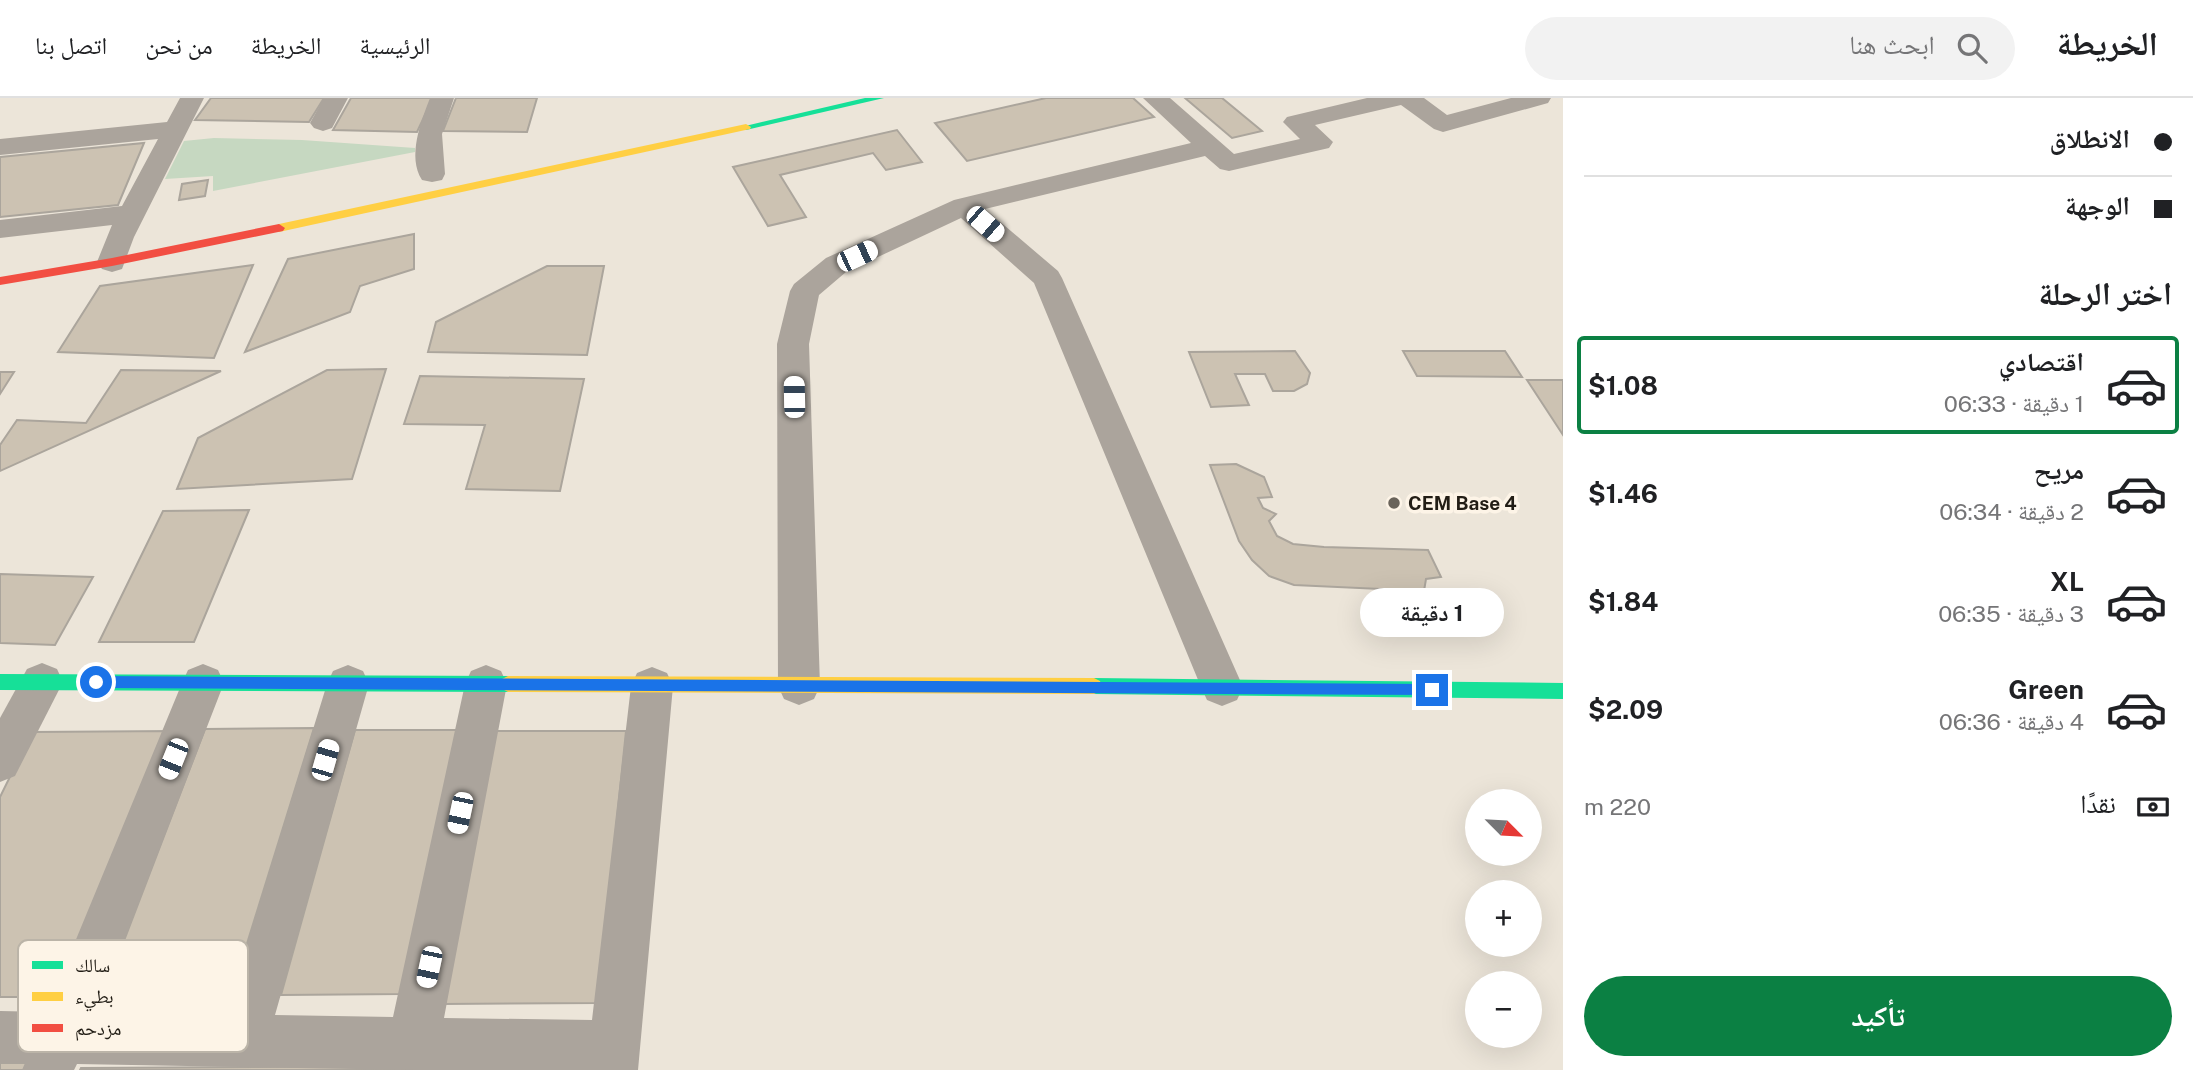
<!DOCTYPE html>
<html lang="ar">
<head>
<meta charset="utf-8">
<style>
	:root { --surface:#fff; --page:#f2f2f2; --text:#202124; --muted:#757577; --line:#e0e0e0; --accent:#0b8043 }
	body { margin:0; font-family:"Public Sans","Noto Naskh Arabic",sans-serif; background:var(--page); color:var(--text); direction:rtl; height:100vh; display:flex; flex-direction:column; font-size:26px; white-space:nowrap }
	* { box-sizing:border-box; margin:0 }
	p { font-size:23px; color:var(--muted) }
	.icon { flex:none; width:38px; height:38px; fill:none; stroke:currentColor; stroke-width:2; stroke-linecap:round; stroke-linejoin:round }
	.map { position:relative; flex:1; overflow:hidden; direction:ltr }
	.details { display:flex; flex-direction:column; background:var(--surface); width:630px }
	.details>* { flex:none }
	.hud { display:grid; align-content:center; height:154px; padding:0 21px; background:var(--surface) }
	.needle { width:46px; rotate:114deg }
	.fabs { position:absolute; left:1465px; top:691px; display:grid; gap:14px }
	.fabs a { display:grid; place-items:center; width:77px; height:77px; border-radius:50%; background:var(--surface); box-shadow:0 7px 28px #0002; font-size:35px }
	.end { position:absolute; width:32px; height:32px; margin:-16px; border:9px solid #1a73e8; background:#fff; box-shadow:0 0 0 4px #fff }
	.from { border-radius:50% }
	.bubble { position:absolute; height:49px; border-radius:24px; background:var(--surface); box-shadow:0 7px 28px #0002; font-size:23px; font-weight:700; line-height:49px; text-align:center; direction:rtl }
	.car { position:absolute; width:21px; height:42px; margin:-21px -10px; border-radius:9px; box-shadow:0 0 5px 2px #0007; background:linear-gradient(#fff 24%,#345 0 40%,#fff 0 76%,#345 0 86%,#fff 0) }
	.hud b { display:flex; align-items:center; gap:24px; height:66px; font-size:26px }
	.hud b+b { border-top:2px solid var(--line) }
	.hud i { width:18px; height:18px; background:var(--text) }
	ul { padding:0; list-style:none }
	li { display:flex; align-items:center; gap:21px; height:98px; margin:0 14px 10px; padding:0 7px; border:4px solid transparent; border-radius:7px }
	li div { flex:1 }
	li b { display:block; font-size:26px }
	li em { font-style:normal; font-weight:700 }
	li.selected { border-color:var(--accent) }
	li>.icon { width:63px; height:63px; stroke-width:1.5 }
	h2 { padding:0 21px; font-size:32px; line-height:84px }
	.pay { display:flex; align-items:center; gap:18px; height:77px; padding:0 21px; font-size:26px }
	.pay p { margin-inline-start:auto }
	.cta { display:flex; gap:14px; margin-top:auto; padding:14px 21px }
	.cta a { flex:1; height:80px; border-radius:42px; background:var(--accent); color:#fff; font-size:28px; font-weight:700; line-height:80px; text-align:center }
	header { display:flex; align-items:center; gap:42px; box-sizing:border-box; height:98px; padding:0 35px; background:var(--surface); border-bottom:2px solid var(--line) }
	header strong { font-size:33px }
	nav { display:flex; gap:38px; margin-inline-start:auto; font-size:24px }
	.search { width:490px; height:63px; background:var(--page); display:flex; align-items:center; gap:18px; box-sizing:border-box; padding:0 24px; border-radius:38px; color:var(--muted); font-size:26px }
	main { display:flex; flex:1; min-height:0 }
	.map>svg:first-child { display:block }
	.green { fill:#c6d8c1 }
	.building { fill:#ccc2b2; stroke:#aba59c; stroke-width:2 }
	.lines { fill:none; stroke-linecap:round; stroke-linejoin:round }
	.street { fill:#aba49c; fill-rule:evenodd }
	.fast { fill:#16e098; fill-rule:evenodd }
	.slow { fill:#ffcf43; fill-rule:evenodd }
	.jam { fill:#f24e42; fill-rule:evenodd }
	.route { fill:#1a73e8 }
	.poi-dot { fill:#69635a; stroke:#fdf4e7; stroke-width:2.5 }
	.labels { text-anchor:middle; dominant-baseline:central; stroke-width:7; stroke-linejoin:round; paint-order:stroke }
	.poi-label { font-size:19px; font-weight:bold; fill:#221d15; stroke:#fdf4e7; text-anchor:start }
	.key { fill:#fdf4e7; stroke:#bbb4a8; stroke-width:2 }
	.key-label { font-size:19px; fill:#221d15 }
</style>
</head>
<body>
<header>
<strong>الخريطة</strong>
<div class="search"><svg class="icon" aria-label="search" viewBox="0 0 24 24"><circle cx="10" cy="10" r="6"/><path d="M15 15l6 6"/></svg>ابحث هنا</div>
<nav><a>الرئيسية</a><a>الخريطة</a><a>من نحن</a><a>اتصل بنا</a></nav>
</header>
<main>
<section class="details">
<div class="hud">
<b><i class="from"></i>الانطلاق</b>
<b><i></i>الوجهة</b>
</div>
<h2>اختر الرحلة</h2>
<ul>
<li class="selected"><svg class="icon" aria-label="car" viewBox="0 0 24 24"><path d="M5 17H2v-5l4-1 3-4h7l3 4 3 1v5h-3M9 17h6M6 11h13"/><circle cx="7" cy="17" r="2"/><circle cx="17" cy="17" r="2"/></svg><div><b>اقتصادي</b><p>1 دقيقة · 06:33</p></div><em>$1.08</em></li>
<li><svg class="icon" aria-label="car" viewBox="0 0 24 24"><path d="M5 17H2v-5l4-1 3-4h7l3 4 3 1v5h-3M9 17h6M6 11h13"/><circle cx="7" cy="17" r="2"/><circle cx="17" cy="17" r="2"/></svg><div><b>مريح</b><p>2 دقيقة · 06:34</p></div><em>$1.46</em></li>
<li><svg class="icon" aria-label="car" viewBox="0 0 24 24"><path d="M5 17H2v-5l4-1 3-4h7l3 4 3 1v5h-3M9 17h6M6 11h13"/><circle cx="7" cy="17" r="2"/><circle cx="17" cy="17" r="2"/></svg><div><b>XL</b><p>3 دقيقة · 06:35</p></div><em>$1.84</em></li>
<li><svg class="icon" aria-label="car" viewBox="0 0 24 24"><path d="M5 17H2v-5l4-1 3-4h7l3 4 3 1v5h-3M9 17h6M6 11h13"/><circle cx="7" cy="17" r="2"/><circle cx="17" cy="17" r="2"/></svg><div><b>Green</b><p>4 دقيقة · 06:36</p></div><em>$2.09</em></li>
</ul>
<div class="pay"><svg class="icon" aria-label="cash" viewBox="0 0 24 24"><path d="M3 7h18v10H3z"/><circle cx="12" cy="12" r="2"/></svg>نقدًا<p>220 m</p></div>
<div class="cta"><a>تأكيد</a></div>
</section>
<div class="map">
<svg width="1563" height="972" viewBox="0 0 1563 972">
	<rect width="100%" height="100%" fill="#ece5d9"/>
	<polygon class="green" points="214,40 302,42 415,50 415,54 213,93 213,78 165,81 184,43"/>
	<g class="building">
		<polygon points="211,0 324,0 309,24 195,22"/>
		<polygon points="351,0 433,0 417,34 333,32"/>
		<polygon points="456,0 537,0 527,34 443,33"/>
		<polygon points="1046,0 1133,0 1154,19 967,63 935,25"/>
		<polygon points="1185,0 1222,0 1262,33 1232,40"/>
		<polygon points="897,32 922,64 886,72 873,55 780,77 806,119 768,128 733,69"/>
		<polygon points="144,45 118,107 0,119 0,59"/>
		<polygon points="208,82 205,98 179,102 182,86"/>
		<polygon points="414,136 414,171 360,188 350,214 245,254 288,161"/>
		<polygon points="253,167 214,260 58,254 100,188"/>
		<polygon points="547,168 604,168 587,257 428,254 436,224"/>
		<polygon points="1295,253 1310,275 1307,286 1294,293 1273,293 1265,276 1235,276 1249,307 1211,309 1189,254"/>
		<polygon points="1403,253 1505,253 1522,279 1417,278"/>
		<polygon points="386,271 352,381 177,391 198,340 327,272"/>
		<polygon points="121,272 221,273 0,373 0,347 17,322 86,325"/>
		<polygon points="0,274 14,274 0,296"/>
		<polygon points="420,278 584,281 560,393 466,391 485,327 404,326"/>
		<polygon points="1527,282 1563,282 1563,337"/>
		<polygon points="1236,366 1264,379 1272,399 1258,400 1263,410 1276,416 1269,423 1277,438 1293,446 1324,449 1428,452 1441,479 1426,481 1424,493 1294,487 1269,478 1252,462 1239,443 1210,367"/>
		<polygon points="249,412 194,544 99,544 163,413"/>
		<polygon points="0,476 93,479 55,547 0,545"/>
		<polygon points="314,630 232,894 104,895 205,631"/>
		<polygon points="355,632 458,632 402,896 281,897"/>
		<polygon points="173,633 67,899 0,899 0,699 32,634"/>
		<polygon points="494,633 626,633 598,905 442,906"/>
		<polygon points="0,965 35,965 32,972 0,972"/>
		<polygon points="587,967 586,972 80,972 81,970"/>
	</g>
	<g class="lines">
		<g class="street">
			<polygon points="180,0 204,0 134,139 122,171 112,174 102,171 97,164 112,127 0,140 0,122 122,108 158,41 0,57 0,41 167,24"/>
			<polygon points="324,0 348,0 332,30 323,33 314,30 310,25"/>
			<path d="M430,0H454L442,36L445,76L442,82L432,84L422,82C407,59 421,23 430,0Z"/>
			<polygon points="1143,0 1170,0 1234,56 1300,41 1283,24 1287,19 1367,0 1424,0 1447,17 1511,0 1551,0 1548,5 1443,34 1434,31 1401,7 1315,27 1333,44 1329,50 1229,73 1220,71 1205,58 985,111 1058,173 1062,180 1243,589 1237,602 1222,608 1207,602 1201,589 1034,185 961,120 846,174 819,197 809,246 820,588 814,601 799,607 784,601 778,588 777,246 790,193 794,186 826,160 954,102 1191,45"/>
			<polygon points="42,565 57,571 63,584 15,678 0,684 0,620 27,571"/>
			<polygon points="203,566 218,572 224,585 96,915 225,917 327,586 333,573 348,567 363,573 369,586 275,917 393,919 465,586 471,573 486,567 501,573 507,586 444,920 592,922 631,588 637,575 652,569 667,575 673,588 638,972 413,972 77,966 74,972 22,972 25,965 0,965 0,913 46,914 182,585 188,572"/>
		</g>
		<g class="fast">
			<polygon points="865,0 884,0 746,32 741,29"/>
			<polygon points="0,576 508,578 514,581 516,586 514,591 508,594 0,592"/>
			<polygon points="1094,580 1563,585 1563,601 1094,596 1088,593 1086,588 1088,583"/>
		</g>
		<g class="slow">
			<polygon points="746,26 751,29 750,31 279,134 273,130 279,126"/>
			<polygon points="508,578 1094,580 1100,583 1102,588 1100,593 1094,596 508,594 502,591 500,586 502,581"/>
		</g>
		<polygon class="jam" points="279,126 285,130 283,133 112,168 0,187 0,179 112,160"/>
	</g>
	<polygon class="route" points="96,578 1432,586 1438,592 1432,597 96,590 90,584"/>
	<circle class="poi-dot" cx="1394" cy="405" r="7"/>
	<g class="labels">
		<g class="poi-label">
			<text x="1408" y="405">CEM Base 4</text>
		</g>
	</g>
	<rect x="18" y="842" width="230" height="112" rx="10" class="key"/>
	<rect x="32" y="863" width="31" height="8" fill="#16e098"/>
	<rect x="32" y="894" width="31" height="9" fill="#ffcf43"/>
	<rect x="32" y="926" width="31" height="8" fill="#f24e42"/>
	<g class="key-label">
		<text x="75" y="874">سالك</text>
		<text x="75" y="905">بطيء</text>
		<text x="75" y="937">مزدحم</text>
	</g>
</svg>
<div class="fabs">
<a><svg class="needle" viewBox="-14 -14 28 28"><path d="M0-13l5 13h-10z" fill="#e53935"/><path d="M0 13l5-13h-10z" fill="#757577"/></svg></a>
<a>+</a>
<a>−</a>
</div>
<i class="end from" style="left:96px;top:584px"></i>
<i class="end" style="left:1432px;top:592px"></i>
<div class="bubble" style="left:1360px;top:490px;width:144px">1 دقيقة</div>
<i class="car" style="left:985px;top:126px;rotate:131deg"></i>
<i class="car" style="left:857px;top:158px;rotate:65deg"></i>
<i class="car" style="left:794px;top:299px;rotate:359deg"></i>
<i class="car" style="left:173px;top:661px;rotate:202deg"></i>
<i class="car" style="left:325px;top:662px;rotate:16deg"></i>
<i class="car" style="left:460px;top:715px;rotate:192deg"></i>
<i class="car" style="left:429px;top:869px;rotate:192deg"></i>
</div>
</main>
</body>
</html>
